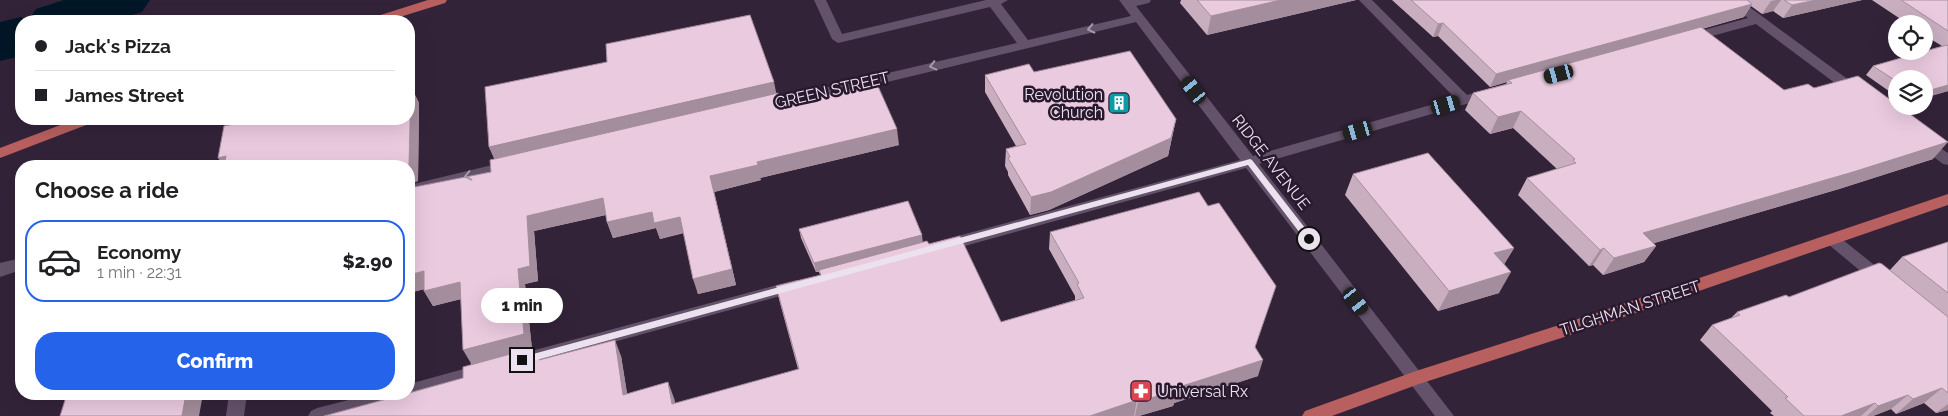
<!DOCTYPE html>
<html lang="en">
<head>
<meta charset="utf-8">
<style>
	:root { --surface:#fff; --page:#f2f2f2; --text:#202124; --muted:#757577; --line:#e0e0e0; --accent:#2563eb }
	body { margin:0; font-family:Raleway,sans-serif; background:var(--page); color:var(--text); height:100vh; display:flex; flex-direction:column; font-size:19px; white-space:nowrap }
	* { box-sizing:border-box; margin:0 }
	p { font-size:16px; color:var(--muted) }
	.icon { flex:none; width:28px; height:28px; fill:none; stroke:currentColor; stroke-width:2; stroke-linecap:round; stroke-linejoin:round }
	.map { position:relative; flex:1; overflow:hidden }
	.drawer { position:absolute; left:15px; top:160px; width:400px; height:240px; display:flex; flex-direction:column; background:var(--surface); border-radius:20px; box-shadow:0 5px 20px #0002 }
	.drawer>* { flex:none }
	.top-card { position:absolute; left:15px; top:15px; width:400px; height:110px; border-radius:20px; box-shadow:0 5px 20px #0002; display:grid; align-content:center; height:110px; padding:0 20px; background:var(--surface) }
	.buttons { position:absolute; left:1888px; top:15px; display:grid; gap:10px }
	.buttons a { display:grid; place-items:center; width:45px; height:45px; border-radius:50%; background:var(--surface); box-shadow:0 5px 20px #0002; font-size:25px }
	.end { position:absolute; width:22px; height:22px; margin:-11px; border:6px solid #ece1ef; background:#111; box-shadow:0 0 0 2px #111 }
	.from { border-radius:50% }
	.bubble { position:absolute; height:35px; border-radius:18px; background:var(--surface); box-shadow:0 5px 20px #0002; font-size:16px; font-weight:800; line-height:35px; text-align:center }
	.car { position:absolute; width:15px; height:30px; margin:-15px -8px; border-radius:6px; box-shadow:0 0 4px 1px #0007; background:linear-gradient(#222 24%,#8ab4d8 0 40%,#222 0 76%,#8ab4d8 0 86%,#222 0) }
	.top-card b { display:flex; align-items:center; gap:18px; height:48px; font-size:19px }
	.top-card b+b { border-top:1px solid var(--line) }
	.top-card i { width:12px; height:12px; background:var(--text) }
	ul { padding:0; list-style:none }
	li { display:flex; align-items:center; gap:15px; height:82px; margin:0 10px 8px; padding:0 10px; border:2px solid transparent; border-radius:20px }
	li div { flex:1 }
	li b { display:block; font-size:19px }
	li em { font-style:normal; font-weight:800 }
	li.selected { border-color:var(--accent) }
	li>.icon { width:45px; height:45px; stroke-width:1.5 }
	h2 { padding:0 20px; font-size:22px; line-height:60px }
	.action { display:flex; gap:10px; margin-top:auto; padding:10px 20px }
	.action a { flex:1; height:58px; border-radius:20px; background:var(--accent); color:#fff; font-size:20px; font-weight:800; line-height:58px; text-align:center }
	.map>svg:first-child { display:block }
	.lines { fill:none; stroke-linecap:round; stroke-linejoin:round }
	.river { fill:#001727; fill-rule:evenodd }
	.minor { fill:#64526a; fill-rule:evenodd }
	.major { fill:#b85f5f; fill-rule:evenodd }
	.wall { fill:#c9aec0 }
	.shaded-wall { fill:#a48d9c }
	.building { fill:#eacadf; stroke:#a48d9c }
	.oneway { stroke:#a89aac }
	.route { fill:#ece1ef }
	.labels { text-anchor:middle; dominant-baseline:central; stroke-width:5; stroke-linejoin:round; paint-order:stroke }
	.street-label { font-size:16px; fill:#ece1ef; stroke:#29192e }
	.poi-label { font-size:16px; fill:#ece1ef; stroke:#29192e; text-anchor:end }
</style>
</head>
<body>
<div class="map">
<svg width="1948" height="416" viewBox="0 0 1948 416">
	<rect width="100%" height="100%" fill="#332339"/>
	<g class="lines">
		<polygon class="river" points="64,0 150,0 142,12 113,21 21,21 21,56 0,61 0,22 21,17 29,19 36,9"/>
		<g class="minor">
			<polygon points="814,0 826,0 842,34 986,0 1008,0 1001,4 1028,40 1131,16 1119,0 1151,0 1149,3 1136,6 1253,156 1455,98 1359,0 1372,0 1467,95 1489,89 1494,90 1496,93 1494,96 1259,164 1454,416 1435,416 1246,168 943,252 938,250 935,246 938,242 943,240 1240,160 1136,22 763,112 758,110 756,107 758,104 763,102 1017,43 990,7 838,43 832,39"/>
			<polygon points="1726,0 1740,0 1861,89 1863,92 1861,95 1851,95 1756,24 1690,42 1685,41 1684,38 1685,35 1748,18"/>
			<polygon points="1923,137 1948,153 1948,165 1943,164 1918,145 1916,142 1918,139"/>
			<polygon points="509,161 514,162 516,166 514,170 409,195 409,185"/>
			<polygon points="1833,234 1838,236 1888,276 1890,280 1888,284 1882,286 1876,284 1828,244 1825,240 1828,236"/>
			<polygon points="21,258 21,270 0,277 0,263"/>
			<polygon points="796,280 802,282 804,286 802,290 509,371 503,369 500,364 503,359 509,357"/>
			<polygon points="482,364 488,366 491,371 488,376 482,378 409,398 406,397 399,401 345,416 308,416 311,411 317,408 372,394 409,394 409,384"/>
			<polygon points="229,394 247,394 244,416 226,416"/>
		</g>
		<g class="major">
			<polygon points="428,0 447,0 445,3 387,21 369,21 371,18"/>
			<polygon points="76,119 96,119 94,122 0,158 0,148"/>
			<polygon points="1948,194 1948,205 1589,329 1419,384 1332,416 1302,416 1305,411 1416,371 1581,318"/>
		</g>
	</g>
	<g class="wall">
		<polygon points="1181,0 1356,0 1207,35 1180,3"/>
		<polygon points="1392,0 1862,0 1783,18 1773,11 1762,14 1751,6 1744,17 1702,29 1784,90 1814,88 1933,159 1839,189 1654,243 1656,246 1644,262 1603,275 1593,265 1589,266 1518,195 1527,178 1557,169 1513,128 1490,134 1465,110 1473,93 1506,84 1507,82 1490,87 1438,36 1433,37"/>
		<polygon points="1872,0 1948,0 1948,91 1924,98 1896,79 1896,96 1866,75 1873,66 1942,46 1924,35 1924,24 1908,24"/>
		<polygon points="1034,72 1176,119 1168,156 1049,210 1030,215 1008,175 1008,172 1005,166 1006,149 1016,146 985,92 985,75"/>
		<polygon points="411,87 419,103 418,181 411,183 414,188 491,172 495,159 489,147 776,93 782,104 899,145 760,178 761,180 714,192 736,285 698,294 684,233 660,239 656,228 613,238 607,222 606,215 534,231 538,281 525,284 532,349 525,351 530,360 539,357 540,360 621,356 627,394 674,398 675,404 798,369 780,303 776,286 820,275 819,272 816,272 801,238 799,229 922,242 929,244 1001,322 1075,300 1075,296 1049,249 1050,232 1255,348 1258,376 1174,403 1173,406 1139,416 324,416 463,378 471,364 461,299 433,306 424,291 424,289 409,293"/>
		<polygon points="1353,174 1514,248 1504,264 1499,293 1438,311 1345,195"/>
		<polygon points="1948,242 1948,410 1936,413 1924,403 1896,414 1891,409 1873,416 1774,416 1770,413 1772,411 1700,340 1712,325 1731,318 1737,312 1890,270 1902,257"/>
	</g>
	<g class="shaded-wall">
		<polygon points="1281,0 1356,0 1207,35 1211,16"/>
		<polygon points="1776,0 1781,0 1773,11 1762,14 1771,1"/>
		<polygon points="1816,0 1862,0 1783,18 1792,5"/>
		<polygon points="1752,4 1744,17 1510,81 1508,80 1507,82 1490,87 1496,74"/>
		<polygon points="1443,23 1438,36 1433,37 1438,24"/>
		<polygon points="774,82 777,97 496,163 489,147"/>
		<polygon points="1948,85 1948,91 1924,98 1924,92"/>
		<polygon points="411,87 419,103 418,181 411,183 418,195 409,188 409,166 406,166"/>
		<polygon points="1521,111 1513,128 1490,134 1498,117"/>
		<polygon points="1176,119 1168,156 1049,210 1030,215 1031,197"/>
		<polygon points="897,129 899,145 760,178 761,180 714,192 736,285 698,294 693,279 710,176 757,162"/>
		<polygon points="1948,142 1933,159 1839,189 1631,250 1643,233"/>
		<polygon points="226,156 224,166 218,158"/>
		<polygon points="603,198 609,214 534,231 538,281 525,284 532,349 525,351 533,366 472,365 463,350 527,216"/>
		<polygon points="652,212 680,217 685,232 660,239 656,228 613,238 607,222"/>
		<polygon points="922,235 923,244 816,272 814,263"/>
		<polygon points="1656,246 1644,262 1603,275 1614,258"/>
		<polygon points="1514,248 1502,268 1494,253"/>
		<polygon points="1604,248 1593,265 1589,266 1600,250"/>
		<polygon points="424,271 433,287 409,293 409,275"/>
		<polygon points="1511,272 1499,293 1438,311 1449,291"/>
		<polygon points="460,282 469,297 433,306 424,291"/>
		<polygon points="615,340 621,356 630,411 623,395"/>
		<polygon points="1263,360 1258,376 1174,403 1173,406 1139,416 1135,416 1138,402 1176,388"/>
		<polygon points="668,382 674,398 677,416 672,404"/>
		<polygon points="1942,388 1924,403 1896,414 1913,399"/>
		<polygon points="186,394 203,394 199,416 182,416"/>
		<polygon points="1908,395 1891,409 1873,416 1867,416 1878,406"/>
		<polygon points="1137,400 1134,416 1090,416"/>
		<polygon points="1875,403 1861,416 1841,416"/>
		<polygon points="1948,404 1948,410 1936,413"/>
	</g>
	<g class="building">
		<polygon points="1197,0 1281,0 1211,16"/>
		<polygon points="1411,0 1747,0 1752,4 1496,74 1443,23 1438,24"/>
		<polygon points="1784,0 1816,0 1792,5"/>
		<polygon points="1901,0 1948,0 1948,31"/>
		<polygon points="750,15 774,82 489,147 485,87 607,62 606,44"/>
		<polygon points="1701,27 1784,90 1808,84 1814,88 1858,76 1896,104 1896,106 1899,106 1948,142 1853,172 1643,233 1656,246 1614,258 1604,248 1600,250 1527,178 1576,163 1573,160 1575,159 1521,111 1498,117 1473,93 1512,83 1508,80"/>
		<polygon points="1947,45 1948,46 1948,85 1924,92 1924,79 1896,79 1896,81 1873,66"/>
		<polygon points="1130,51 1176,119 1171,138 1051,192 1031,197 1008,158 1010,157 1006,149 1026,144 985,75 1029,64 1034,72"/>
		<polygon points="877,84 897,129 757,162 758,165 710,176 732,269 693,279 680,217 654,223 652,212 607,222 603,198 527,216 530,266 518,269 524,334 463,350 460,282 424,291 424,271 409,275 409,179 409,188 491,172 490,160 778,93 782,104 789,103"/>
		<polygon points="411,87 409,165 406,166 224,166 226,156 218,158 224,126 261,119 409,119 409,88"/>
		<polygon points="1428,153 1514,248 1494,253 1511,272 1449,291 1353,174"/>
		<polygon points="1199,192 1208,206 1219,203 1276,286 1255,347 1263,360 1176,388 1177,390 1138,402 1137,400 1090,416 324,416 405,394 409,394 409,393 463,378 463,367 525,350 526,361 539,357 539,360 615,340 623,395 668,382 672,404 799,369 776,286 821,275 819,270 927,241 929,244 960,236 1001,322 1084,298 1077,284 1079,283 1050,232"/>
		<polygon points="908,201 922,235 814,263 799,229"/>
		<polygon points="1948,242 1948,293 1902,257"/>
		<polygon points="1879,263 1882,264 1948,317 1948,393 1942,388 1913,399 1908,395 1878,406 1875,403 1841,416 1804,416 1785,398 1788,397 1712,325 1740,315 1737,312 1786,295 1789,297"/>
		<polygon points="67,394 186,394 182,416 60,416"/>
	</g>
	<defs><path id="oneway-chevron" d="M-2-3.5L2.5 0L-2 3.5" fill="none" stroke-width="1.6" stroke-linecap="round" stroke-linejoin="round" transform="scale(1.25)"/></defs>
	<g class="oneway">
		<use href="#oneway-chevron" transform="translate(1091 29) rotate(167)"/>
		<use href="#oneway-chevron" transform="translate(933 66) rotate(167)"/>
		<use href="#oneway-chevron" transform="translate(468 176) rotate(167)"/>
	</g>
	<polygon class="route" points="1250,159 1252,160 1312,237 1312,241 1306,241 1248,165 522,364 517,360 522,357"/>
	<defs>
		<g id="building-square" transform="scale(1.125)"><rect x="-9" y="-9" width="18" height="18" rx="4" fill="#0f9aa8" stroke="#29192e"/><path d="M-4-6H4V6H1V3H-1V6H-4ZM-2.5-4.3h1.7v1.8h-1.7ZM.8-4.3h1.7v1.8H.8ZM-2.5-1h1.7V.8h-1.7ZM.8-1h1.7V.8H.8Z" fill="#fff"/></g>
		<g id="pharmacy-square" transform="scale(1.125)"><rect x="-9" y="-9" width="18" height="18" rx="4" fill="#e0444e" stroke="#29192e"/><path d="M-2-6h4v4h4v4h-4v4h-4v-4h-4v-4h4Z" fill="#fff"/></g>
	</defs>
	<g fill-rule="evenodd">
		<use href="#building-square" x="1119" y="103"/>
		<use href="#pharmacy-square" x="1141" y="391"/>
	</g>
	<g class="labels">
		<g class="street-label">
			<text transform="translate(832 90) rotate(-13)">GREEN STREET</text>
			<text transform="translate(1271 162) rotate(52)">RIDGE AVENUE</text>
			<text transform="translate(1630 308) rotate(-18)">TILGHMAN STREET</text>
		</g>
		<g class="poi-label">
			<text x="1103" y="94">Revolution<tspan x="1103" dy="18">Church</tspan></text>
			<text x="1157" y="391" text-anchor="start">Universal Rx</text>
		</g>
	</g>
</svg>
<div class="buttons">
<a><svg class="icon" aria-label="locate" viewBox="0 0 24 24"><circle cx="12" cy="12" r="6"/><path d="M12 2v4M12 18v4M2 12h4M18 12h4"/></svg></a>
<a><svg class="icon" aria-label="layers" viewBox="0 0 24 24"><path d="M12 4l9 5-9 5-9-5zM3 14l9 5 9-5"/></svg></a>
</div>
<i class="end from" style="left:1309px;top:239px"></i>
<i class="end" style="left:522px;top:360px"></i>
<div class="bubble" style="left:481px;top:288px;width:82px">1 min</div>
<i class="car" style="left:1559px;top:74px;rotate:255deg"></i>
<i class="car" style="left:1194px;top:90px;rotate:323deg"></i>
<i class="car" style="left:1446px;top:105px;rotate:74deg"></i>
<i class="car" style="left:1358px;top:131px;rotate:254deg"></i>
<i class="car" style="left:1356px;top:301px;rotate:142deg"></i>
<div class="top-card">
<b><i class="from"></i>Jack's Pizza</b>
<b><i></i>James Street</b>
</div>
<section class="drawer">
<h2>Choose a ride</h2>
<ul>
<li class="selected"><svg class="icon" aria-label="car" viewBox="0 0 24 24"><path d="M5 17H2v-5l4-1 3-4h7l3 4 3 1v5h-3M9 17h6M6 11h13"/><circle cx="7" cy="17" r="2"/><circle cx="17" cy="17" r="2"/></svg><div><b>Economy</b><p>1 min · 22:31</p></div><em>$2.90</em></li>
</ul>
<div class="action"><a>Confirm</a></div>
</section>
</div>
</body>
</html>
